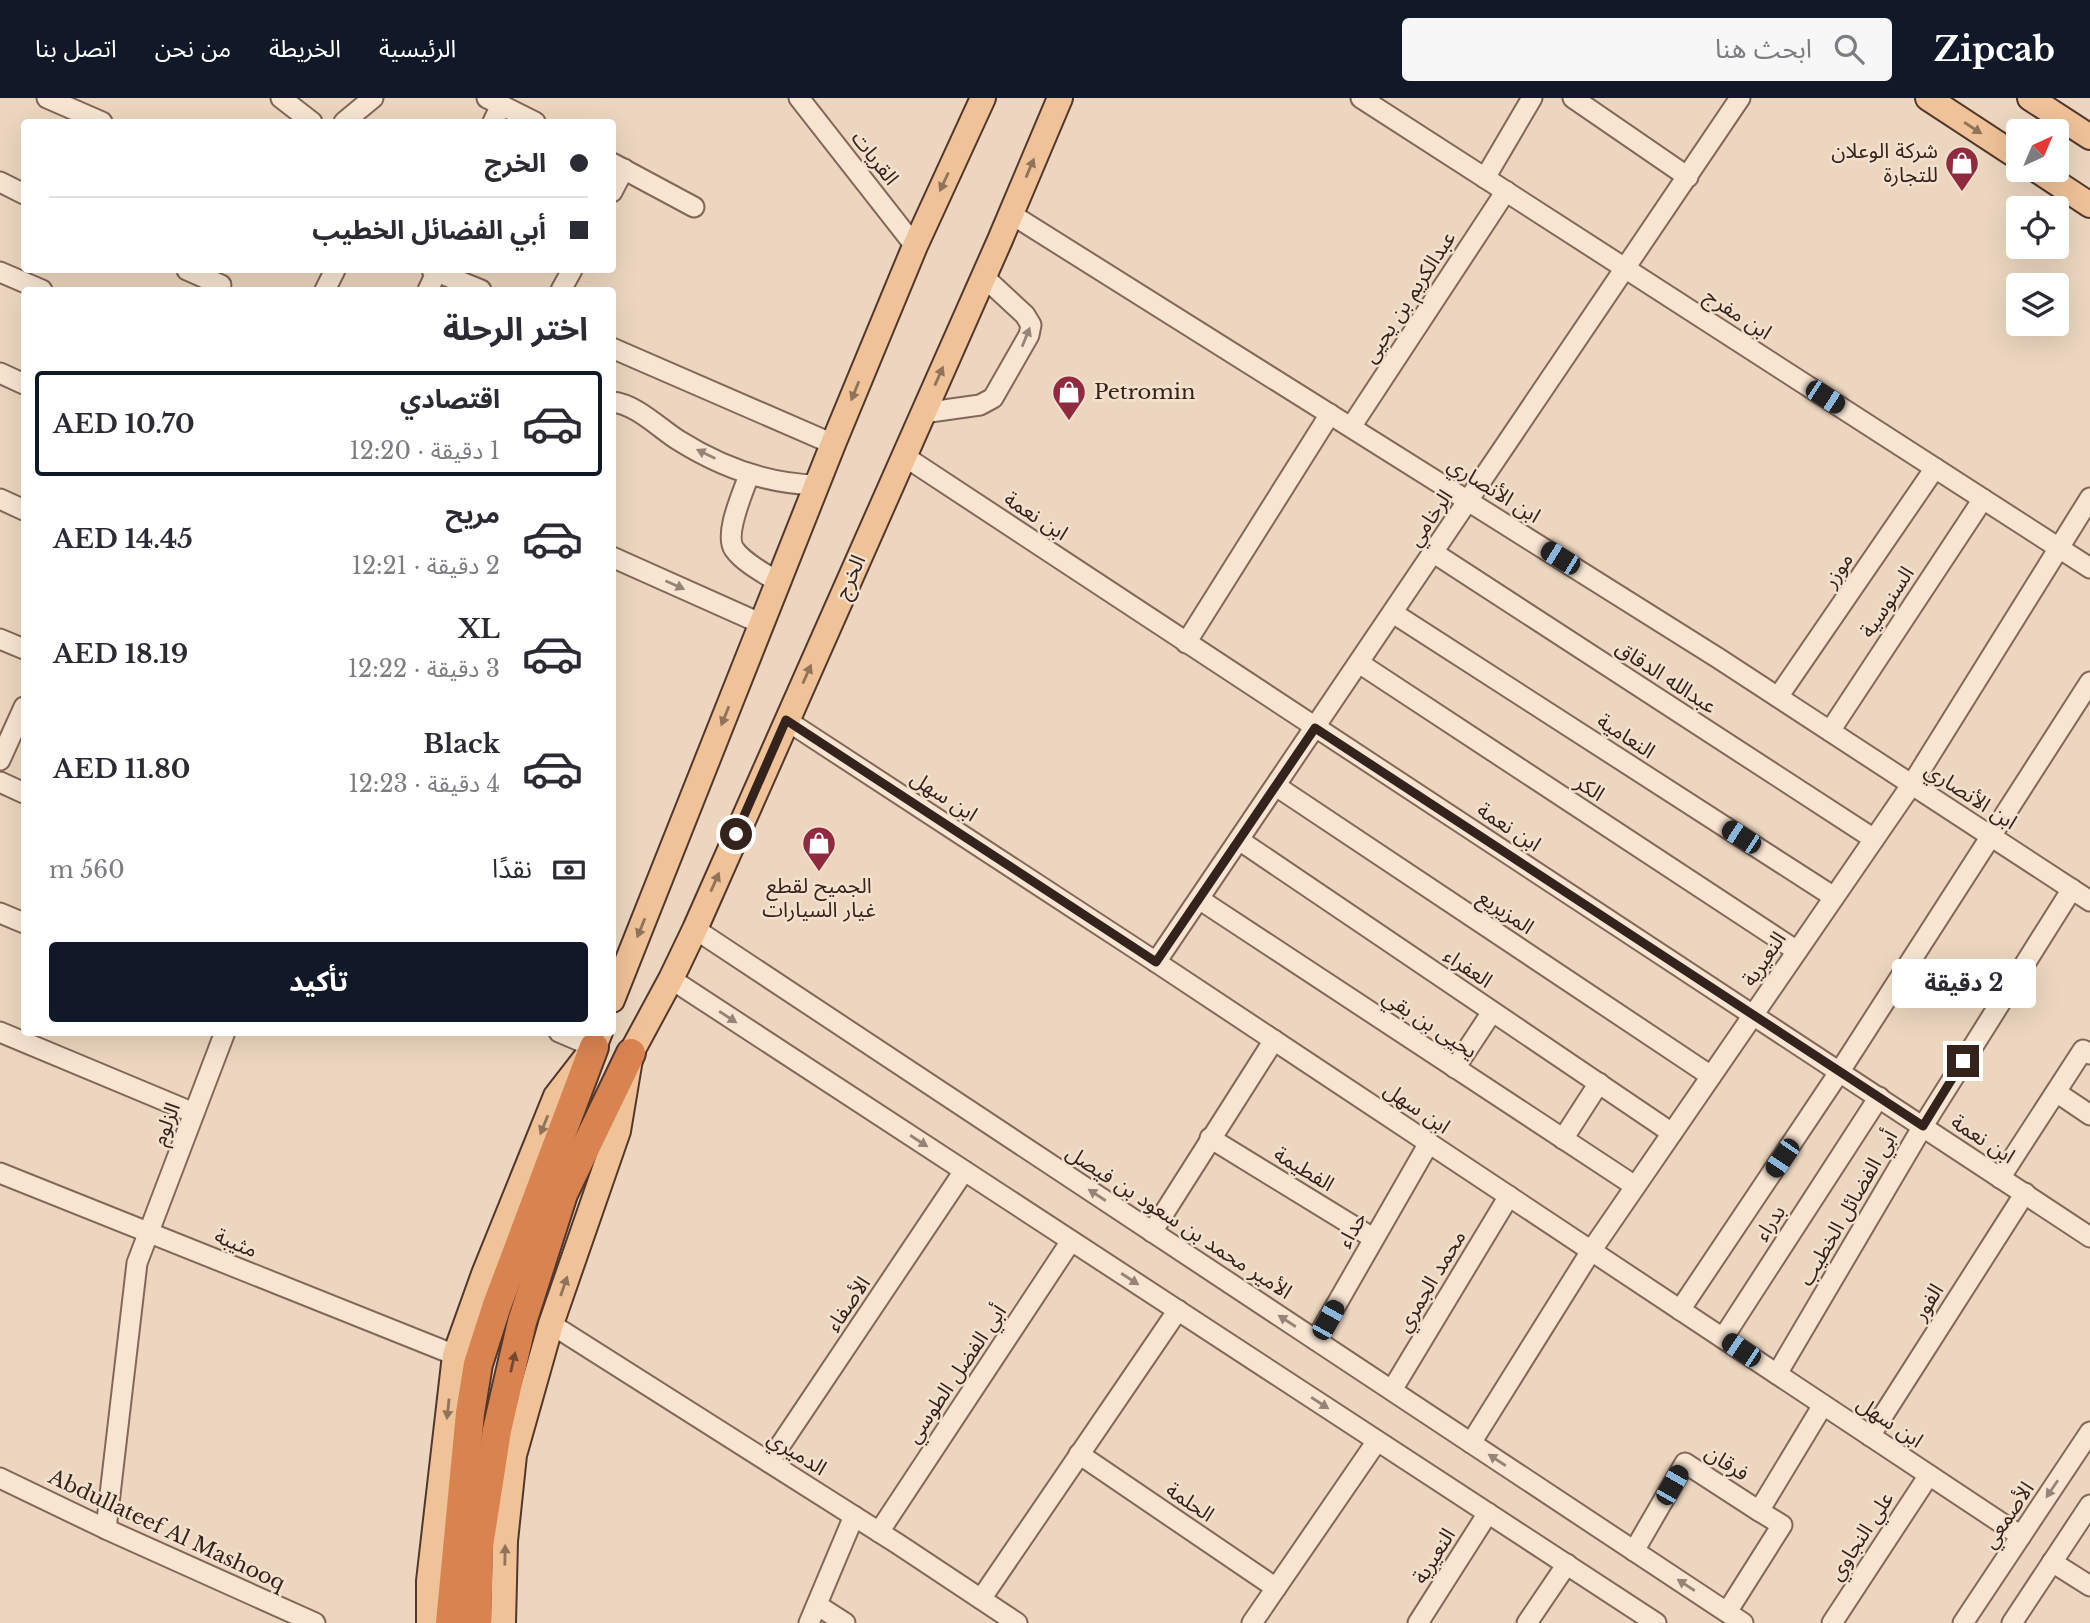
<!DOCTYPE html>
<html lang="ar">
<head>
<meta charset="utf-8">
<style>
	:root { --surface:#fff; --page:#f7f7f7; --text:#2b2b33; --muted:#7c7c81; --line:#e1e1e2; --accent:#111827 }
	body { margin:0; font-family:"Libre Baskerville","Noto Sans Arabic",serif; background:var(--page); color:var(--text); direction:rtl; height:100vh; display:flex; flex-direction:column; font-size:26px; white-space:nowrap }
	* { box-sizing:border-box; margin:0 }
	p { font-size:23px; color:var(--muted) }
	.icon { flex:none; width:38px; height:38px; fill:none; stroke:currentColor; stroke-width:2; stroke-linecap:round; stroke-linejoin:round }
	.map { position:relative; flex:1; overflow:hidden; direction:ltr }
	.panel { position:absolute; left:21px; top:189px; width:595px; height:749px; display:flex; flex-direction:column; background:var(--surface); border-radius:7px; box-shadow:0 7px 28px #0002; direction:rtl }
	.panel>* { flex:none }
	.banner { position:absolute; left:21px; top:21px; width:595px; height:154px; border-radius:7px; box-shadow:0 7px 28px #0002; direction:rtl; display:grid; align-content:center; height:154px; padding:0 28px; background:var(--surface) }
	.needle { width:46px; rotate:44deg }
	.tools { position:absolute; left:2006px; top:21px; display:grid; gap:14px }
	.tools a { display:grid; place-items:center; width:63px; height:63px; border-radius:7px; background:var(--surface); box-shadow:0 7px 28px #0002; font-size:35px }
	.end { position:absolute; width:32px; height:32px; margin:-16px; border:9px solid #33231c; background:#fff; box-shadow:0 0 0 4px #fff }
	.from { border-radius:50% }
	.bubble { position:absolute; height:49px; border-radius:7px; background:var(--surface); box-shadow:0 7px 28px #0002; font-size:23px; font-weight:700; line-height:49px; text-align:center; direction:rtl }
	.car { position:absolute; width:21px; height:42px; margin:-21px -10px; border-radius:9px; box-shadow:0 0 5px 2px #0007; background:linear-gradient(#222 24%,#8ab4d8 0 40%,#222 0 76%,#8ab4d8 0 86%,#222 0) }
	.banner b { display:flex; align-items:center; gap:24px; height:66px; font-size:26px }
	.banner b+b { border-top:2px solid var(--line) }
	.banner i { width:18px; height:18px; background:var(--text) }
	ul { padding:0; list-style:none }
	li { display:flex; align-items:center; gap:21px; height:105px; margin:0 14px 10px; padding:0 14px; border:4px solid transparent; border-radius:7px }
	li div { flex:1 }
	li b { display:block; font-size:26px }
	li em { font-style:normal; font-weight:700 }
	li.current { border-color:var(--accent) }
	li>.icon { width:63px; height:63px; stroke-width:1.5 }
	h2 { padding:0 28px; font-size:32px; line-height:84px }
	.pay { display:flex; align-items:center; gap:18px; height:77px; padding:0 28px; font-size:26px }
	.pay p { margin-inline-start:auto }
	.action { display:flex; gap:14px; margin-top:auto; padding:14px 28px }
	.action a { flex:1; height:80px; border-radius:7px; background:var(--accent); color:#fff; font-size:28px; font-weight:700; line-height:80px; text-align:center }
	header { display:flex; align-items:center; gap:42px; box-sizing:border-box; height:98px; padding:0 35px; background:var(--accent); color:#fff }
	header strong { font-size:33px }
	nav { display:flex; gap:38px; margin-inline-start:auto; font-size:24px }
	.search { width:490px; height:63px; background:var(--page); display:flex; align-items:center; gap:18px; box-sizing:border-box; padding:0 24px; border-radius:7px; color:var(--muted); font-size:26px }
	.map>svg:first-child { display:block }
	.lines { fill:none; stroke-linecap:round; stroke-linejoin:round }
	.minor-casing { stroke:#836758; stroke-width:23 }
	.major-casing { stroke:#51372d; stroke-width:28 }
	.highway-casing { stroke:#51372d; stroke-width:32 }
	.minor { stroke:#f7e5d2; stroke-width:19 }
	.major { stroke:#efc297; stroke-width:24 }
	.highway { stroke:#d98351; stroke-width:28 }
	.oneway { fill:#91725a }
	.oneway2 { fill:#958477 }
	.oneway3 { fill:#754931 }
	.route { stroke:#33231c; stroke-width:9 }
	.labels { text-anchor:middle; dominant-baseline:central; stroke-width:5; stroke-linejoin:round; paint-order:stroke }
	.poi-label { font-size:21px; fill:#33231c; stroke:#f3e1ce; text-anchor:end }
	.street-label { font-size:21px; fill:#33231c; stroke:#f3e1ce }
</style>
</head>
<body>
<header>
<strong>Zipcab</strong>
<div class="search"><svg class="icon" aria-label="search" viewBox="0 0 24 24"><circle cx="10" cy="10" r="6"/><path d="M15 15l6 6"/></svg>ابحث هنا</div>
<nav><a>الرئيسية</a><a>الخريطة</a><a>من نحن</a><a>اتصل بنا</a></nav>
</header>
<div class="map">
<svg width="2090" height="1525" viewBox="0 0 2090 1525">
	<rect width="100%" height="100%" fill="#ecd6bf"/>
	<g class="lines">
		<g class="minor-casing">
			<g id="minor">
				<polyline points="47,0 102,24"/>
				<polyline points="281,0 312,24"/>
				<polyline points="487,0 535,24"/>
				<polyline points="799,0 915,148"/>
				<polyline points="1361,0 2090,470"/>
				<polyline points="1573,0 1688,79"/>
				<polyline points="344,24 373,0"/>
				<polyline points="493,24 501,7"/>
				<polyline points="612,65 694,109"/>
				<polyline points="1485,80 1532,0"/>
				<polyline points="0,84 24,96"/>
				<polyline points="612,94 624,71"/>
				<polyline points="1011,116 1718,560 2090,803"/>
				<polyline points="187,172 221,187"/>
				<polyline points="432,172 481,192"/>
				<polyline points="0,174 42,192"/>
				<polyline points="325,192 335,172"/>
				<polyline points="428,192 437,173"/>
				<polyline points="561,192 572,172"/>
				<polyline points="612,250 833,346"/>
				<polyline points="0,275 24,286"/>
				<path d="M612,304C636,306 659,330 678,342C721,369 766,386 817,387"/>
				<polyline points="923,315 980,307 993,300 1029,237 1031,227 1025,217 984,179"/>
				<polyline points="1351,329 1506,93"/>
				<polyline points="904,358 2090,1139"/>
				<path d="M749,377C743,395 724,435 734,451C744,465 764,475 778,484"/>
				<polyline points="0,401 24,412"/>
				<polyline points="1434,455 1874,741"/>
				<polyline points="612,459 762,526"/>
				<polyline points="1393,515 1834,799"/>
				<polyline points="0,541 24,551"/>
				<polyline points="1186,545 1330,316"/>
				<polyline points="1359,565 1797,853"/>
				<polyline points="1778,599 1935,370"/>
				<polyline points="786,622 1156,864 2021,1438"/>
				<polyline points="1830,633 1983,401"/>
				<polyline points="0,662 24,609"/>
				<polyline points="0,684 24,695"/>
				<polyline points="1276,688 1711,978"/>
				<polyline points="1239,742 1672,1035"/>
				<polyline points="1199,801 1635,1088"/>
				<polyline points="0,815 24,825"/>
				<polyline points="695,831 1743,1525"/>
				<polyline points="1156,864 1740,0"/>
				<polyline points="671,881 1656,1525"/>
				<polyline points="0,934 194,1015"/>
				<polyline points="559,934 594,949"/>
				<polyline points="1455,970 1492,914"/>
				<polyline points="2056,994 2090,1017"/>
				<polyline points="1210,1040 1373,1140"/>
				<polyline points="1563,1041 1599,985"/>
				<polyline points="0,1075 455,1257"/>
				<polyline points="2000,1080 2083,952 2090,956"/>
				<polyline points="1152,1134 1274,942"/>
				<polyline points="1680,1212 1840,973 2090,584"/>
				<polyline points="551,1226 898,1446 1017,1525"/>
				<polyline points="1723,1240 1879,999"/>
				<polyline points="1316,1242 1429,1045"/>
				<polyline points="1777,1276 1923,1028 2072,791"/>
				<polyline points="1392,1292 1509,1098"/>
				<polyline points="1870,1338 2025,1095"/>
				<polyline points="1471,1345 1591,1153 1912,686 2090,400"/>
				<polyline points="1079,1356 1276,1490"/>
				<polyline points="769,1364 964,1073"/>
				<polyline points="0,1380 106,1431 315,1525"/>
				<polyline points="106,1431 137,1165 225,934"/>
				<polyline points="879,1434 1071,1143"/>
				<polyline points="1634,1453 1685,1365 1759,1413 1823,1307"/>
				<polyline points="2052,1464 2090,1488"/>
				<polyline points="981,1501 1178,1212"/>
				<polyline points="817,1507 845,1525"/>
				<polyline points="1727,1514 1782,1427 1759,1413"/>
				<polyline points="809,1525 854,1418"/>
				<polyline points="1252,1525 1377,1343"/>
				<polyline points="1418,1525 1488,1415"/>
				<polyline points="1527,1525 1567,1466"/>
				<polyline points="1832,1525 1929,1377"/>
				<polyline points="1963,1525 2090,1334"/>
				<polyline points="2012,1525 2090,1407"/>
			</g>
		</g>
		<g class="major-casing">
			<g id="major">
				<polyline points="1928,0 2018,59"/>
				<polyline points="2030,0 2090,39"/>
				<polyline points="2037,72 2090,107"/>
				<polyline points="612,902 833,346 915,148 983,0"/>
				<polyline points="429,1525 429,1483 455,1257 484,1176 556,998 594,949 600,934"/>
				<polyline points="503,1525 505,1443 514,1357 551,1226 618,1033 631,955 671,881 695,831 1000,142 1060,0"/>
			</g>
		</g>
		<g class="highway-casing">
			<g id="highway">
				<polyline points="450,1525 470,1315 478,1266 497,1207 594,949"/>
				<polyline points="477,1525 479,1448 497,1332 522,1224 563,1096 631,955"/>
			</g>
		</g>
		<use href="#minor" class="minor"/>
		<use href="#major" class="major"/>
		<use href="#highway" class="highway"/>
	</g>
	<defs><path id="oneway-solid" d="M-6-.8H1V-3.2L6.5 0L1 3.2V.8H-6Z" transform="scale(1.75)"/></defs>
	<g class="oneway">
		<use href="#oneway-solid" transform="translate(1973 30) rotate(33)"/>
		<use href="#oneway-solid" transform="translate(1030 70) rotate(-67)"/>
		<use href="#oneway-solid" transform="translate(944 84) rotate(115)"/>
		<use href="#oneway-solid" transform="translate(939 278) rotate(-66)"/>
		<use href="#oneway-solid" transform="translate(855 293) rotate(112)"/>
		<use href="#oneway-solid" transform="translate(807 576) rotate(-66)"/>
		<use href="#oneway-solid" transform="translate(725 618) rotate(112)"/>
		<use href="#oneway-solid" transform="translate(715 784) rotate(-66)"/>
		<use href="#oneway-solid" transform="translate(641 830) rotate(112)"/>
		<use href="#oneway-solid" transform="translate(544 1027) rotate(112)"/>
		<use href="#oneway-solid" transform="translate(564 1188) rotate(-71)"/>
		<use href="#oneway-solid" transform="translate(448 1311) rotate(96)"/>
		<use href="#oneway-solid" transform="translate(505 1457) rotate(-89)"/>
	</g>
	<g class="oneway2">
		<use href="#oneway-solid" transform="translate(1026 239) rotate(-68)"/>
		<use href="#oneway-solid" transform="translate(706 356) rotate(-154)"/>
		<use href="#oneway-solid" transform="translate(675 487) rotate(24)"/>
		<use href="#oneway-solid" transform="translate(728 919) rotate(33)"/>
		<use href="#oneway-solid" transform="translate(919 1043) rotate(33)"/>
		<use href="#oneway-solid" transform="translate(1097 1097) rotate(-147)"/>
		<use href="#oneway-solid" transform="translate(1130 1181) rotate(33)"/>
		<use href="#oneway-solid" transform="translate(1287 1223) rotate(-147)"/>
		<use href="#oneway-solid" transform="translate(1320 1305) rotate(33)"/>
		<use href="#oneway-solid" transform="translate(1497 1362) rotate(-147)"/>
		<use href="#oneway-solid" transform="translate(2052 1391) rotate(124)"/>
		<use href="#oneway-solid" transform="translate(1686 1487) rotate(-147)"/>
	</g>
	<use class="oneway3" href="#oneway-solid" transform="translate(513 1264) rotate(-77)"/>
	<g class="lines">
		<polyline class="route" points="736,736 786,622 1156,864 1315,630 1923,1028 1963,963"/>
	</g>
	<defs>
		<g id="shop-pin" transform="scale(1.75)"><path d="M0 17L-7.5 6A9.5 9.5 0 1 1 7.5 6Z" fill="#902b3f" stroke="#f3e1ce"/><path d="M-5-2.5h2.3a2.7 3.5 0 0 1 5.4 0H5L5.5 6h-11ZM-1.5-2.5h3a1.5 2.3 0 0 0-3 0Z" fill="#fff"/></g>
	</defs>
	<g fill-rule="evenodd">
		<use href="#shop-pin" x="1962" y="65"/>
		<use href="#shop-pin" x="1069" y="294"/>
		<use href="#shop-pin" x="819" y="745"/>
	</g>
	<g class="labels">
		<g class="poi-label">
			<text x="1938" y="53">شركة الوعلان<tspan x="1938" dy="24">للتجارة</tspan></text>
			<text x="1094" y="294" text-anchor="start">Petromin</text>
			<text x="819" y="788" text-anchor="middle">الجميح لقطع<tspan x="819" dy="24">غيار السيارات</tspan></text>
		</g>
		<g class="street-label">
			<text transform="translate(875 60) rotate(52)">القريات</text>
			<text transform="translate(1409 199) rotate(-57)">عبدالكريم بن يحيى</text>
			<text transform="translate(1738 216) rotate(33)">ابن مفرج</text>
			<text transform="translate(1494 392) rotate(32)">ابن الأنصاري</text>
			<text transform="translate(1036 418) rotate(33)">ابن نعمة</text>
			<text transform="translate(1430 420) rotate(-56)">الرخامي</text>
			<text transform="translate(1838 472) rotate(-56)">موزر</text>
			<text transform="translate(850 479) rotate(-66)">الخرج</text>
			<text transform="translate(1887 504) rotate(-57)">السنوسية</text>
			<text transform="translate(1666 579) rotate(33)">عبدالله الدقاق</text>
			<text transform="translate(1626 638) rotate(33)">النعامية</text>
			<text transform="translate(1590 690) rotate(33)">الكر</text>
			<text transform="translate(944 698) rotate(33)">ابن سهل</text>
			<text transform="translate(1971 698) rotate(33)">ابن الأنصاري</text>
			<text transform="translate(1509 729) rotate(33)">ابن نعمة</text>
			<text transform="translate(1506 814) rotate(34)">المزيريع</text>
			<text transform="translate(1764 861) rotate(-56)">النعيرية</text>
			<text transform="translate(1468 870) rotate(34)">العفراء</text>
			<text transform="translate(1430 926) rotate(33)">يحيى بن بقي</text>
			<text transform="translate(1417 1010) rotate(34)">ابن سهل</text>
			<text transform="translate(166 1026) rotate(-69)">الزلوم</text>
			<text transform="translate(1983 1041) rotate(33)">ابن نعمة</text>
			<text transform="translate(1304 1071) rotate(31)">الفطيمة</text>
			<text transform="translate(1848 1110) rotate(-60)">أبي الفضائل الخطيب</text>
			<text transform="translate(1179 1124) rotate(33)">الأمير محمد بن سعود بن فيصل</text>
			<text transform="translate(1770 1125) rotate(-57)">بدراء</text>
			<text transform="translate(1352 1132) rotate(-60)">حداء</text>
			<text transform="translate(236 1145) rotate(22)">مثيبة</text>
			<text transform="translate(1431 1183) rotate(-59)">محمد الجمري</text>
			<text transform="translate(1928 1204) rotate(-58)">الفور</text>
			<text transform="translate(848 1206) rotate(-56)">الأصفاء</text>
			<text transform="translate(956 1276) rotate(-56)">أبي الفضل الطوسي</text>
			<text transform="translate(1890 1324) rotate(34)">ابن سهل</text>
			<text transform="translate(797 1355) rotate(32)">الدميري</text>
			<text transform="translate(1727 1365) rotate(33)">فرقان</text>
			<text transform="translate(1190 1404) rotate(34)">الحلمة</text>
			<text transform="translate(2008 1417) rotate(-56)">الأصمعي</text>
			<text transform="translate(167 1432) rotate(25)">Abdullateef Al Mashooq</text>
			<text transform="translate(1861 1438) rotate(-57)">علي النجاوي</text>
			<text transform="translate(1434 1458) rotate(-58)">النعيرية</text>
		</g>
	</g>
</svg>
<div class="tools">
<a><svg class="needle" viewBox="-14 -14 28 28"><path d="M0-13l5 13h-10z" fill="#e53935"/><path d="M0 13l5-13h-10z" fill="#7c7c81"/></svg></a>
<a><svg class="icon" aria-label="locate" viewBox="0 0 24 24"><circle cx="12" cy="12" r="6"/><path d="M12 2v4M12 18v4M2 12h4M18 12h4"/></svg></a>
<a><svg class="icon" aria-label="layers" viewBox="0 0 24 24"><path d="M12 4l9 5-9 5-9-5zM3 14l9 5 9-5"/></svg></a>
</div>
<i class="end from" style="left:736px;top:736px"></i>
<i class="end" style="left:1963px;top:963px"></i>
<div class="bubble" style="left:1892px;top:861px;width:144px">2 دقيقة</div>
<i class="car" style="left:1825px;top:299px;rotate:123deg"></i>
<i class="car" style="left:1560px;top:460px;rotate:302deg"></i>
<i class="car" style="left:1741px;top:739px;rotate:303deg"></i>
<i class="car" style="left:1782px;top:1060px;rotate:214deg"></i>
<i class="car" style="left:1328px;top:1222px;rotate:29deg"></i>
<i class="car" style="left:1741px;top:1252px;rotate:304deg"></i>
<i class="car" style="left:1672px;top:1387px;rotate:30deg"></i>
<div class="banner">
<b><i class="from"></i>الخرج</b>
<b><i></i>أبي الفضائل الخطيب</b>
</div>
<section class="panel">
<h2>اختر الرحلة</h2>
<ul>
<li class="current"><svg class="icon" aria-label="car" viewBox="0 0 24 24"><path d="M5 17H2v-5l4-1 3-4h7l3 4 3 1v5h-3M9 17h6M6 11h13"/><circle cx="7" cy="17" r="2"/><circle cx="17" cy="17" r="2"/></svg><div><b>اقتصادي</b><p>1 دقيقة · 12:20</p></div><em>AED 10.70</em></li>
<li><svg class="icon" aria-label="car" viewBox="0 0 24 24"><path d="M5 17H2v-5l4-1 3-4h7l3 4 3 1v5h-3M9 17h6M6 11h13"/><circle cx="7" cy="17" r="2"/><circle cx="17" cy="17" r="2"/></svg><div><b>مريح</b><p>2 دقيقة · 12:21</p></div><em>AED 14.45</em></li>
<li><svg class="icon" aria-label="car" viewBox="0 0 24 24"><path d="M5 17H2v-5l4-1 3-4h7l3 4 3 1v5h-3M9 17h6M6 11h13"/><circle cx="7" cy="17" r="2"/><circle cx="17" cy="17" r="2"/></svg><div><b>XL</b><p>3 دقيقة · 12:22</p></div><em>AED 18.19</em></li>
<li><svg class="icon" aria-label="car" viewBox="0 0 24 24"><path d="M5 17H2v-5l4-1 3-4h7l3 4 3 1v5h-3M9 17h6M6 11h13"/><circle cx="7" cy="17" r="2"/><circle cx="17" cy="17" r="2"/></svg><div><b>Black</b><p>4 دقيقة · 12:23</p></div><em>AED 11.80</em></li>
</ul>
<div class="pay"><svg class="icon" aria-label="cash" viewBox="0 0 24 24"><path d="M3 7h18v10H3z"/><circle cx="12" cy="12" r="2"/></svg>نقدًا<p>560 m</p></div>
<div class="action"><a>تأكيد</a></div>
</section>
</div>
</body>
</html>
